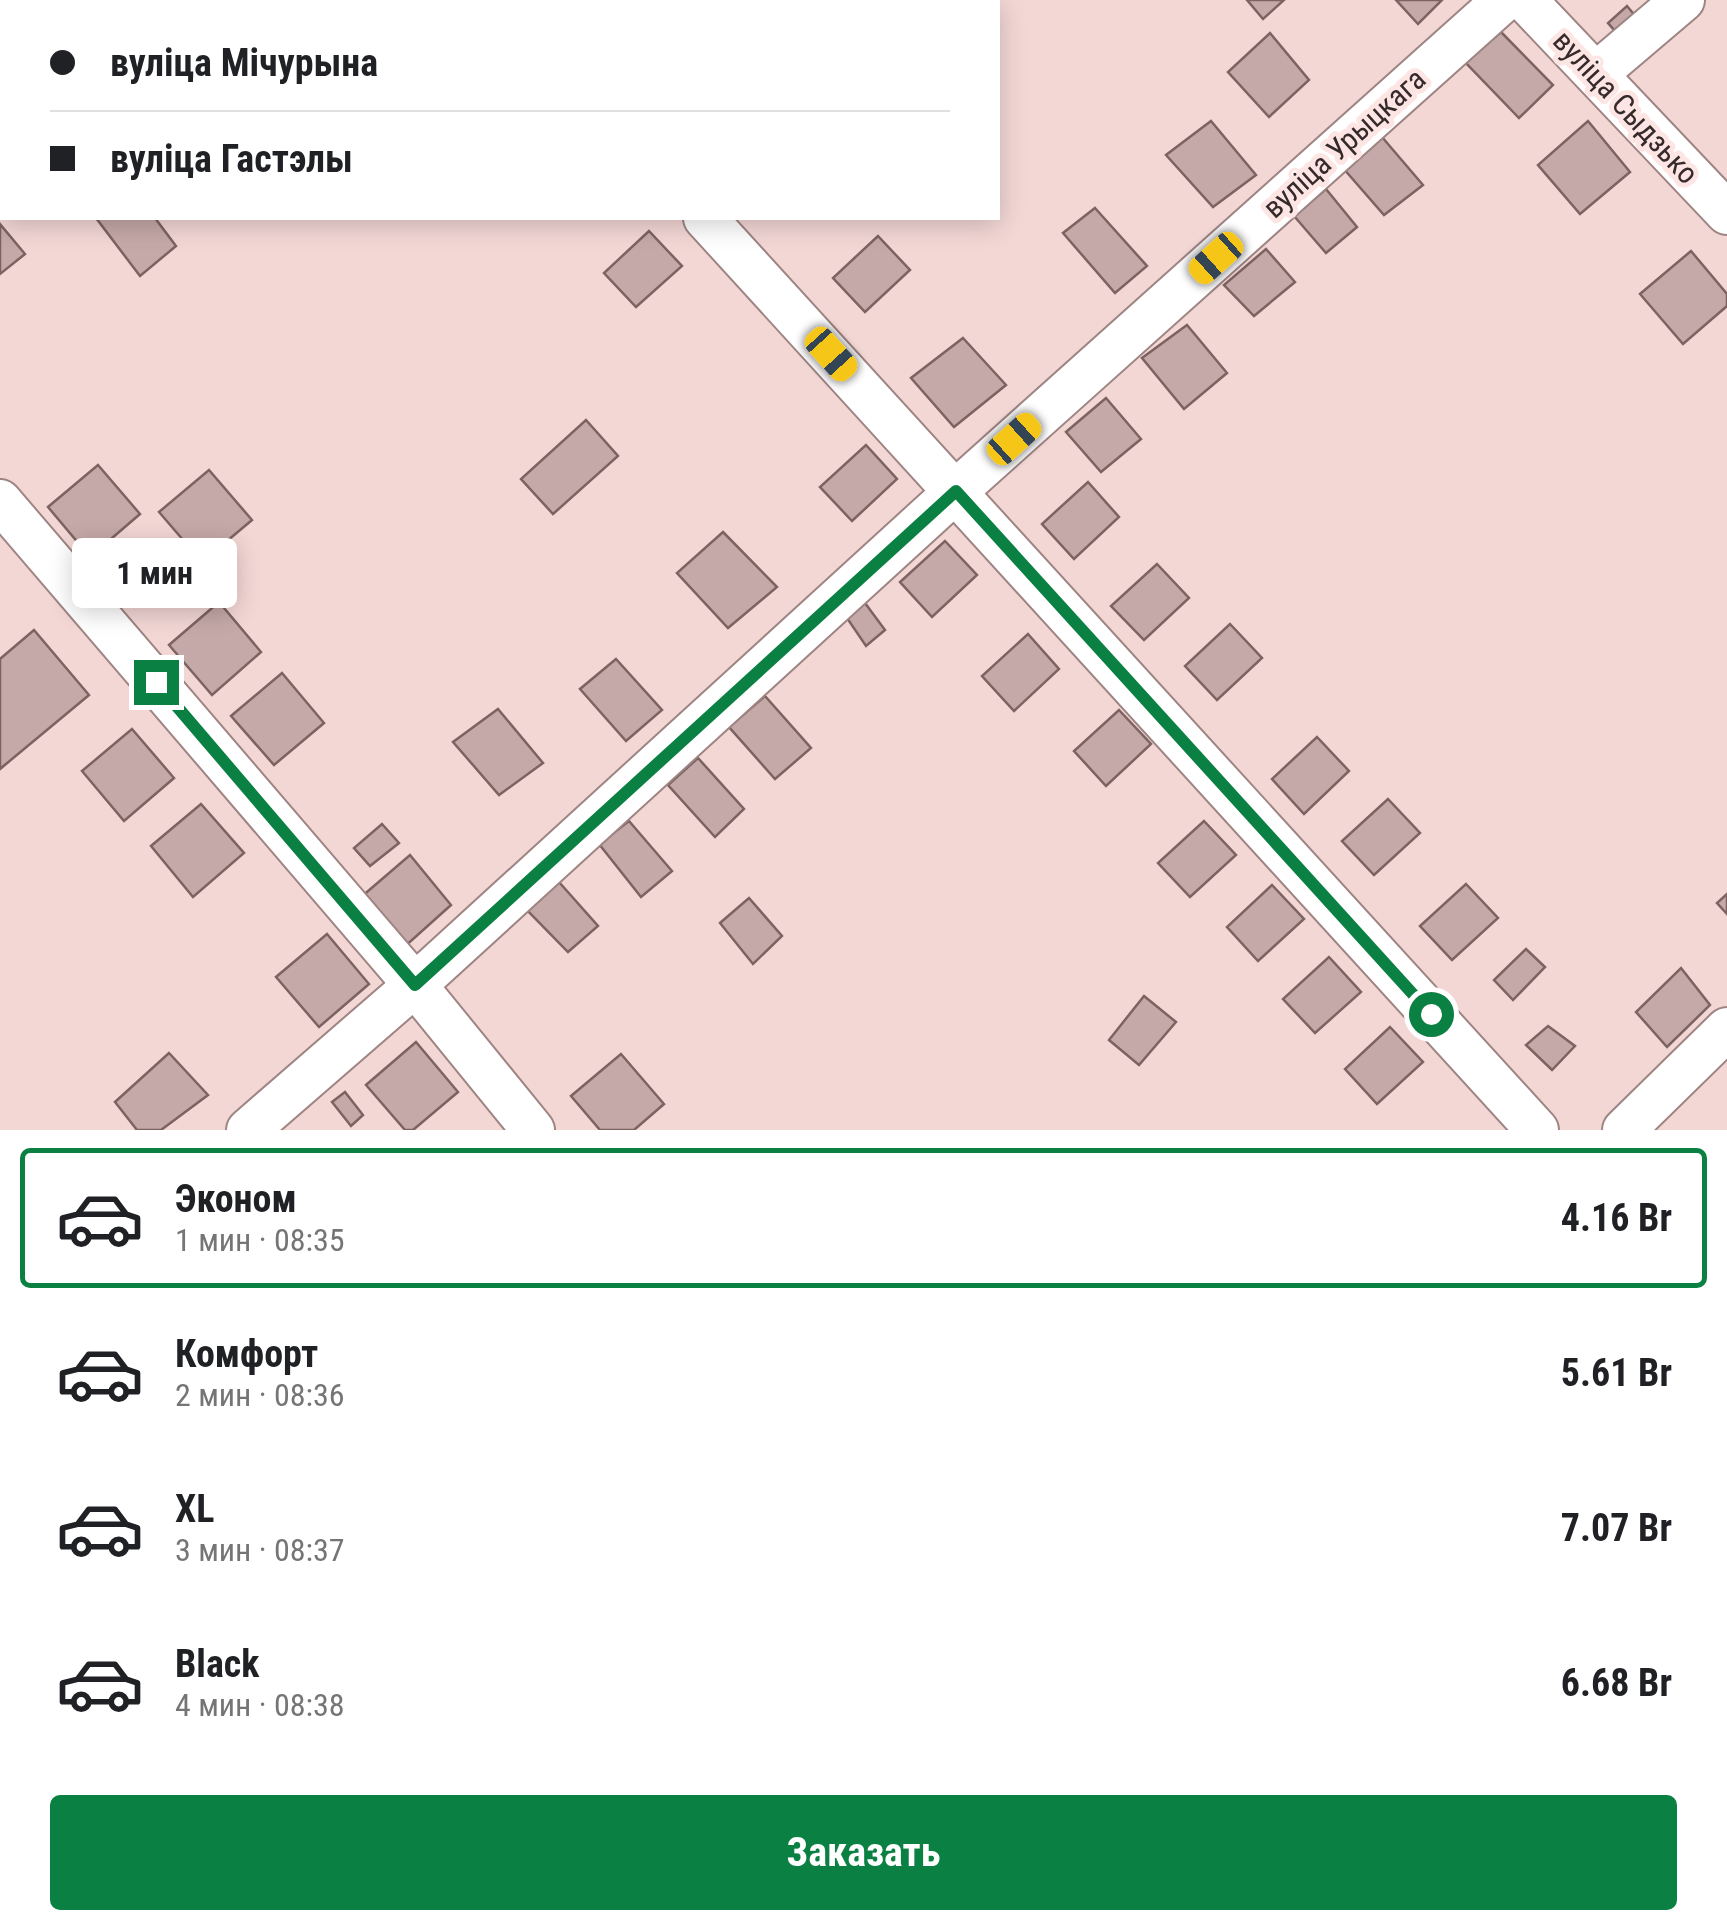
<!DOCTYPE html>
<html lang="ru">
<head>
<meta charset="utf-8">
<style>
	:root { --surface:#fff; --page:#f6f6f6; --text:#202124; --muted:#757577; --line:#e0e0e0; --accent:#0b8043 }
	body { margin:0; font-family:"Roboto Condensed",sans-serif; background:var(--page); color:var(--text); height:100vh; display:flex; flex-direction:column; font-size:38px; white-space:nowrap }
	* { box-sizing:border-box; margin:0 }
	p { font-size:32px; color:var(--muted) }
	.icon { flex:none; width:55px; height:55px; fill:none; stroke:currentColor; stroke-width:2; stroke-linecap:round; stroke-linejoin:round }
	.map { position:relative; height:1130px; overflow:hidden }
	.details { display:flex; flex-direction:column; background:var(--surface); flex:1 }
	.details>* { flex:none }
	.guide { position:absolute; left:0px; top:0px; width:1000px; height:220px; box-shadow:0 5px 25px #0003; display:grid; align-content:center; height:220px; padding:0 50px; background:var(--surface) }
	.end { position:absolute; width:45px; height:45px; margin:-22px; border:12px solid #0b8043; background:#fff; box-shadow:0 0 0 5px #fff }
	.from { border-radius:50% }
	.bubble { position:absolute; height:70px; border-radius:10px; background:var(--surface); box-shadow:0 5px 25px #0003; font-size:32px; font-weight:700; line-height:70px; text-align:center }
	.car { position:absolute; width:30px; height:60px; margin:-30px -15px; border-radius:12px; box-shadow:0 0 8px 2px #0007; background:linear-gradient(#f5c518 24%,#345 0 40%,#f5c518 0 76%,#345 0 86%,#f5c518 0) }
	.guide b { display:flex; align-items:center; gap:35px; height:95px; font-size:38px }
	.guide b+b { border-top:2px solid var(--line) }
	.guide i { width:25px; height:25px; background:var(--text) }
	ul { padding:18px 0 0; list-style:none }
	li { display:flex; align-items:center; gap:30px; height:140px; margin:0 20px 15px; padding:0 30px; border:5px solid transparent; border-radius:10px }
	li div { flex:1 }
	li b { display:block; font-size:38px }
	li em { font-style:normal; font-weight:700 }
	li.current { border-color:var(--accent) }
	li>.icon { width:90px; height:90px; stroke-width:1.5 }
	.primary-button { display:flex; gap:20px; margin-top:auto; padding:20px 50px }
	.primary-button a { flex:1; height:115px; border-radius:10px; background:var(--accent); color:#fff; font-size:40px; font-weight:700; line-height:115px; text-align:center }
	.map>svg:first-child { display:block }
	.building { fill:#c5a9a8; stroke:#7c6362; stroke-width:2.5 }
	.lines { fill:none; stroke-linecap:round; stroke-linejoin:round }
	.minor-casing { stroke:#9e8483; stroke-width:46 }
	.minor { stroke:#fff; stroke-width:42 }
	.route { stroke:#0b8043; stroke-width:12 }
	.labels { text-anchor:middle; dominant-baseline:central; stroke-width:10; stroke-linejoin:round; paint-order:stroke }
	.street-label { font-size:30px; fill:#342a29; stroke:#fde5e4 }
</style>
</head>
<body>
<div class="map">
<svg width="1727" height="1130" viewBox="0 0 1727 1130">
	<rect width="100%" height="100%" fill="#f3d7d5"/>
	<g class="building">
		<polygon points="0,0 61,0 2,2 2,26"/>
		<polygon points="574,0 642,0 571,2"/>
		<polygon points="1247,0 1284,0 1263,19"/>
		<polygon points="1396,0 1442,0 1418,24"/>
		<polygon points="1627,6 1642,24 1623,40 1608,23"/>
		<polygon points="1501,32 1553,85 1519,118 1465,62"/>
		<polygon points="1270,33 1309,80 1269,117 1228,72"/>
		<polygon points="1211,121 1256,175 1213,207 1166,155"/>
		<polygon points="1588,121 1630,172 1580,214 1538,165"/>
		<polygon points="1382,137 1423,185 1384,215 1343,168"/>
		<polygon points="1326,189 1357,227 1326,253 1294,216"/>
		<polygon points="1095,208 1147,266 1115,293 1063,233"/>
		<polygon points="96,218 155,218 176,246 140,276"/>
		<polygon points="0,224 25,254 0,274"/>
		<polygon points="649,231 682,266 636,307 604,273"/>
		<polygon points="878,236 910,270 865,312 833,278"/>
		<polygon points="1266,249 1295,282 1254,316 1224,285"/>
		<polygon points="1691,251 1727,294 1727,306 1683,344 1640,294"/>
		<polygon points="1187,325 1227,373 1184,409 1142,358"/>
		<polygon points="963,338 1006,385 954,427 911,378"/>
		<polygon points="1106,398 1141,439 1101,472 1066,432"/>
		<polygon points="586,420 618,456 553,514 521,479"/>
		<polygon points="866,445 897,479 852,521 820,487"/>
		<polygon points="98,465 140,514 90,557 48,507"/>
		<polygon points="209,470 252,520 202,562 159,512"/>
		<polygon points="1088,482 1119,517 1074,559 1042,524"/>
		<polygon points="723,532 777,587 728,628 677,573"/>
		<polygon points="945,541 977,575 932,617 900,582"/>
		<polygon points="1157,564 1189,598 1144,640 1111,606"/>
		<polygon points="219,602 261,652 212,695 169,645"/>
		<polygon points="865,603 885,630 866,646 847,618"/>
		<polygon points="1230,624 1262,658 1217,700 1185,666"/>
		<polygon points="34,630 89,695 0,769 0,659"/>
		<polygon points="1028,634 1059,669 1014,711 982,676"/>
		<polygon points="616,659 662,710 626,741 580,689"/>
		<polygon points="282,673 324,723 274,765 231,716"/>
		<polygon points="765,696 811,748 775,779 729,727"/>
		<polygon points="498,709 543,763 499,795 453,742"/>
		<polygon points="1119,710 1151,744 1106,786 1074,751"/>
		<polygon points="132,729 174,778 124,821 82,771"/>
		<polygon points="1317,737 1349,771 1304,814 1272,779"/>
		<polygon points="698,758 744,809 715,837 668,785"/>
		<polygon points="1388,799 1420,833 1374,875 1342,841"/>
		<polygon points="201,804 244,853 193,897 151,846"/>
		<polygon points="629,821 672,871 641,897 599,844"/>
		<polygon points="1204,821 1236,855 1190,897 1158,863"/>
		<polygon points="382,824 399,843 370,866 354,848"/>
		<polygon points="410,855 451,905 402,949 360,898"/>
		<polygon points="559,882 598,926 568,952 526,909"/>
		<polygon points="1466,884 1498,918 1452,960 1420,926"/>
		<polygon points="1272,885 1304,919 1258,961 1227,927"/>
		<polygon points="1727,894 1727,914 1717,903"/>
		<polygon points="749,898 782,936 753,964 720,923"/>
		<polygon points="327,934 369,984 319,1027 276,977"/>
		<polygon points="1526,949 1545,967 1513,1000 1494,980"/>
		<polygon points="1329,957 1361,992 1315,1033 1283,999"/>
		<polygon points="1681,968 1710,1005 1667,1047 1636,1012"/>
		<polygon points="1144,996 1176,1022 1139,1065 1109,1040"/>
		<polygon points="1548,1026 1575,1046 1552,1070 1526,1045"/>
		<polygon points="1390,1027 1423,1062 1377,1104 1345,1069"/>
		<polygon points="416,1042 458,1092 413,1130 405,1130 366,1085"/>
		<polygon points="169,1053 208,1095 161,1130 137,1130 115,1102"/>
		<polygon points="621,1054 664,1104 634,1130 600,1130 571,1096"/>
		<polygon points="345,1092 363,1115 351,1126 332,1102"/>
	</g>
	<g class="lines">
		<g class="minor-casing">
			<g id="minor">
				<polyline points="505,0 508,2"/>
				<polyline points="1525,0 1727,213"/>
				<polyline points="115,2 118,0"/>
				<polyline points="1596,74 1683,0"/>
				<polyline points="0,104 2,102"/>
				<polyline points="705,218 1537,1130"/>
				<polyline points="0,501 415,985 533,1130"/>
				<polyline points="248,1130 415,985 956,491 1504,0"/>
				<polyline points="1624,1130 1727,1029"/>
			</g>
		</g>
		<use href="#minor" class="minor"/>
	</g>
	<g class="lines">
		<polyline class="route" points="156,682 415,985 956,491 1431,1014"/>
	</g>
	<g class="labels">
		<g class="street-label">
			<text transform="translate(1626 107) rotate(47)">вуліца Сыдзько</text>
			<text transform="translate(1344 143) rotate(-42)">вуліца Урыцкага</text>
		</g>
	</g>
</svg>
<i class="end from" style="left:1431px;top:1014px"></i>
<i class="end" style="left:156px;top:682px"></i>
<div class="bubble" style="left:72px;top:538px;width:165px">1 мин</div>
<i class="car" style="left:1216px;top:258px;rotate:228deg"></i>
<i class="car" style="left:831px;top:354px;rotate:138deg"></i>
<i class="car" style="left:1014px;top:439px;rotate:48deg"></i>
<div class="guide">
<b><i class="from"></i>вуліца Мічурына</b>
<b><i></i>вуліца Гастэлы</b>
</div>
</div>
<section class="details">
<ul>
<li class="current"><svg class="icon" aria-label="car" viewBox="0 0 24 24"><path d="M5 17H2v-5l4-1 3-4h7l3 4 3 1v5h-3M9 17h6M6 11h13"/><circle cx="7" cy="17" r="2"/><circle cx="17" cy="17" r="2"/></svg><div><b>Эконом</b><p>1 мин · 08:35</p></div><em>4.16 Br</em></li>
<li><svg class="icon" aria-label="car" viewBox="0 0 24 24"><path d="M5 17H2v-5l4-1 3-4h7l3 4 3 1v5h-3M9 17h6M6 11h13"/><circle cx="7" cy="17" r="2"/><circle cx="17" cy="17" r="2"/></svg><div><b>Комфорт</b><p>2 мин · 08:36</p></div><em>5.61 Br</em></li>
<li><svg class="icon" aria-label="car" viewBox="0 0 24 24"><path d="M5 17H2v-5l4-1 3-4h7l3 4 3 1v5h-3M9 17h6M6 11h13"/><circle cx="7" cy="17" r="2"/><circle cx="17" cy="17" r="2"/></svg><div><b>XL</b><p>3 мин · 08:37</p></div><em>7.07 Br</em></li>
<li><svg class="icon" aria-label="car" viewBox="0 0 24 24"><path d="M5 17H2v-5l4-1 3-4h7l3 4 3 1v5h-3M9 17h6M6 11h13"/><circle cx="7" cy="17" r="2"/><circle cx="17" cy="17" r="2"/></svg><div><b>Black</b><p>4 мин · 08:38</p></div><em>6.68 Br</em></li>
</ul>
<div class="primary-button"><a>Заказать</a></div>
</section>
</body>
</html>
